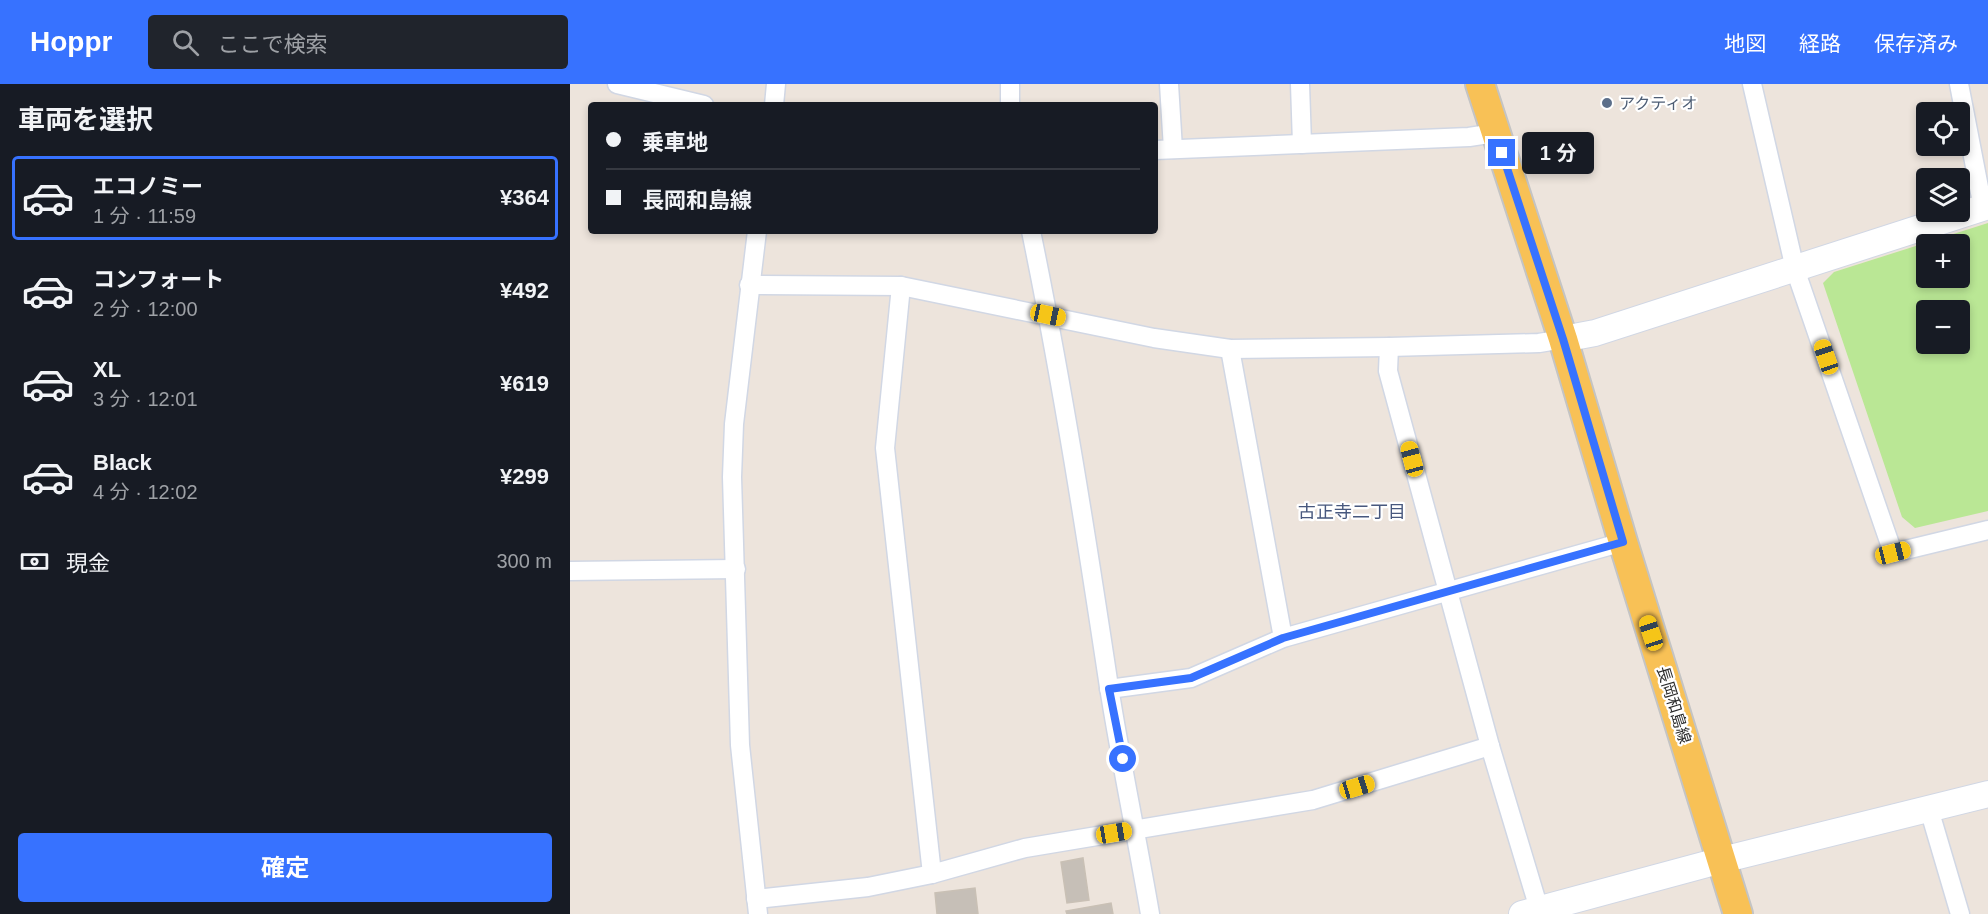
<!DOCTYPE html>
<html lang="ja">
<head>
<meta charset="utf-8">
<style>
	:root { --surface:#171b24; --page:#20242c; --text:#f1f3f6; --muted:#9ea1a6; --line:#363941; --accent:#3772ff }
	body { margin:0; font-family:Arial,"Noto Sans JP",sans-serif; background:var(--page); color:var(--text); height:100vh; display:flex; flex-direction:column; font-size:22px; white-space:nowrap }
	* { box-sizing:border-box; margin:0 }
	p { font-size:20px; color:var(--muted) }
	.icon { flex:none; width:33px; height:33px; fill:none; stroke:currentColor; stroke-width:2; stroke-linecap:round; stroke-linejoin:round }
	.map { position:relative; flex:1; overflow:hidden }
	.sheet { display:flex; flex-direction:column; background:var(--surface); width:570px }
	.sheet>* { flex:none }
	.banner { position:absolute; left:18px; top:18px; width:570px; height:132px; border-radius:6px; box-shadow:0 3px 9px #0003; display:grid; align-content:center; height:132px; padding:0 18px; background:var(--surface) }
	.controls { position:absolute; left:1346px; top:18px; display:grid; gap:12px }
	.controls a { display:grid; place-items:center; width:54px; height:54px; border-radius:6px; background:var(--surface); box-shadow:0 3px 9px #0003; font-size:30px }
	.end { position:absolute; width:27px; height:27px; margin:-14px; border:8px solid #3772ff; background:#fff; box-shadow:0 0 0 3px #fff }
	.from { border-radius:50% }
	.bubble { position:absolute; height:42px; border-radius:6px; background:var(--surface); box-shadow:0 3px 9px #0003; font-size:20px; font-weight:700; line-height:42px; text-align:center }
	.car { position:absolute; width:18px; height:36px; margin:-18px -9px; border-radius:8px; box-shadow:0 0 4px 2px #0007; background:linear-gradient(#f5c518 24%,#345 0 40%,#f5c518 0 76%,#345 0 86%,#f5c518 0) }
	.banner b { display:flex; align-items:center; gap:21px; height:57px; font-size:22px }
	.banner b+b { border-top:2px solid var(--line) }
	.banner i { width:15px; height:15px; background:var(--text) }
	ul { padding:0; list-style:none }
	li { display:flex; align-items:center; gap:18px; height:84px; margin:0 12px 9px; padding:0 6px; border:3px solid transparent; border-radius:6px }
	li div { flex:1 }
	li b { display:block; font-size:22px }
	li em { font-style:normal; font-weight:700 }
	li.on { border-color:var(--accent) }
	li>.icon { width:54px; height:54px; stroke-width:1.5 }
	h2 { padding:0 18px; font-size:27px; line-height:72px }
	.pay { display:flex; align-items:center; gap:15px; height:66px; padding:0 18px; font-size:22px }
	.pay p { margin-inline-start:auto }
	.primary-button { display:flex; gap:12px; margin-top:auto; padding:12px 18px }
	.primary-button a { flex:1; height:69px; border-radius:6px; background:var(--accent); color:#fff; font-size:24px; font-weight:700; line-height:69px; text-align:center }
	header { display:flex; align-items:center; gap:36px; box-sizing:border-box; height:84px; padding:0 30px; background:var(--accent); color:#fff }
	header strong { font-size:28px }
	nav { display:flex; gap:33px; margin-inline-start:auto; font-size:21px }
	.search { width:420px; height:54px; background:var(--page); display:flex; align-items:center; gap:15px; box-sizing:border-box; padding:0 21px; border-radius:6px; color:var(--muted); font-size:22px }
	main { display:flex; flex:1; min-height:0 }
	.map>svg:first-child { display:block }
	.green { fill:#bae795; fill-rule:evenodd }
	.building { fill:#c6bfb7; stroke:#c9c0b5; stroke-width:1.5 }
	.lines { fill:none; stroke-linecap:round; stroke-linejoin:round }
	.street-casing { stroke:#d1d7e4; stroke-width:21 }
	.secondary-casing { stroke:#d1d7e4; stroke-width:28 }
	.primary-casing { stroke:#c4c4c4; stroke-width:32 }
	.street { stroke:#fff; stroke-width:18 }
	.secondary { stroke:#fff; stroke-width:26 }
	.primary { stroke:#f8c156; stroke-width:28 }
	.route { stroke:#3772ff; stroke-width:8 }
	.service-dot { fill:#5c6f8a; stroke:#fff; stroke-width:2 }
	.labels { text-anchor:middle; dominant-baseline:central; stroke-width:4.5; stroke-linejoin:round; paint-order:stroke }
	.service-label { font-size:16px; fill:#4e5e75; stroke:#fff; text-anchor:start }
	.street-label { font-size:16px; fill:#2b2b2b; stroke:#fff }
	.neighbourhood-label { font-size:18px; fill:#48587e; stroke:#fff }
</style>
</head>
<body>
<header>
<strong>Hoppr</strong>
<div class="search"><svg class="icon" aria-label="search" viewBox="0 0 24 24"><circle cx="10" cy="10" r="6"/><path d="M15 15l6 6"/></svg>ここで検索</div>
<nav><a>地図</a><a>経路</a><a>保存済み</a></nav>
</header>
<main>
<section class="sheet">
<h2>車両を選択</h2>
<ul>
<li class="on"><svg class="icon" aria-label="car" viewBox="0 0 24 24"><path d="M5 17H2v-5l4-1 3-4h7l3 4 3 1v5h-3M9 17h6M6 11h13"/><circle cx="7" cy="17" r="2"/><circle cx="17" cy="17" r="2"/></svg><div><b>エコノミー</b><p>1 分 · 11:59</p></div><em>¥364</em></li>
<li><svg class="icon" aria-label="car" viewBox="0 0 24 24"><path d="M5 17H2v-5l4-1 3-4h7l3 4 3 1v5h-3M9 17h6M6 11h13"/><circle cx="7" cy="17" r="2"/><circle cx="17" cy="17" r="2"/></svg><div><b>コンフォート</b><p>2 分 · 12:00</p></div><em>¥492</em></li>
<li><svg class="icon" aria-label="car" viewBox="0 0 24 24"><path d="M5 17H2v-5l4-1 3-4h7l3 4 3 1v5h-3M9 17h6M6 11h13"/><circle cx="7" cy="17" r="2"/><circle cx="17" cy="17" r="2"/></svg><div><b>XL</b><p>3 分 · 12:01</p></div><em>¥619</em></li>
<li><svg class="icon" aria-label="car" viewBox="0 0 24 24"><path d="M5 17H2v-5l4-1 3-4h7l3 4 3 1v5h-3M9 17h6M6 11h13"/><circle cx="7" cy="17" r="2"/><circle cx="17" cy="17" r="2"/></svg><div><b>Black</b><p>4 分 · 12:02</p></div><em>¥299</em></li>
</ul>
<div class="pay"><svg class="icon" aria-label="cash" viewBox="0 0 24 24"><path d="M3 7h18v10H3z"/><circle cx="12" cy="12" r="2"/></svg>現金<p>300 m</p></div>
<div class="primary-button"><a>確定</a></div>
</section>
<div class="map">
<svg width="1418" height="830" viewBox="0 0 1418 830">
	<rect width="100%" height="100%" fill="#ede4dc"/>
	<path class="green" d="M1418,139V427L1345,444L1332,433L1253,199L1264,188ZM1356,160H1389V194H1356ZM1356,226H1389V260H1356Z"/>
	<g class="building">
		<polygon points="513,774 519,816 497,819 491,778"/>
		<polygon points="405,804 408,830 367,830 365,809"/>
		<polygon points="541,819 543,830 497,830 496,827"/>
	</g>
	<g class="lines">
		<g class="street-casing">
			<g id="street">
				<polyline points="47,0 134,21"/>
				<polyline points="440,0 440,21"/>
				<polyline points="599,0 603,65"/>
				<polyline points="730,0 732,60"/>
				<polyline points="1182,0 1225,185 1323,469 1418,446"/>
				<polyline points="1389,0 1413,124"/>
				<polyline points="204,21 206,0"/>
				<polyline points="585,66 899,53 925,49"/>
				<polyline points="187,147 164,340 162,393 170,661 188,830"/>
				<path d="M461,147C492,298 516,450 539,603C551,679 567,754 580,830"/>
				<polyline points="179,201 331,202 584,254 660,265 819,263 969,259 993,255"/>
				<polyline points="331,202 315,364 362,790"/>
				<polyline points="819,263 818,287 920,662 969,825"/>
				<polyline points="660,265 713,554"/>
				<polyline points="0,487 166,485"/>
				<polyline points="539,605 621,594 713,554 1053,458"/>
				<polyline points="1359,725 1390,830"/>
				<polyline points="186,815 298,803 362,790 455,764 743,716 920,662"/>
			</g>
		</g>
		<g class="secondary-casing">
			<g id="secondary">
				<polyline points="993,255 1025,249 1418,122"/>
				<polyline points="952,830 1152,776 1418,710"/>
			</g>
		</g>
		<g class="primary-casing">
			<polyline id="primary" points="910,0 993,255 1053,458 1168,830"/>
		</g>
		<use href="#street" class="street"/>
		<use href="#secondary" class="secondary"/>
		<use href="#primary" class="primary"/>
	</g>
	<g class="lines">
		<polyline class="route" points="553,675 539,605 621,594 713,554 1053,458 993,255 932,69"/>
	</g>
	<circle class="service-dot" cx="1037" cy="19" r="6"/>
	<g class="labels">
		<g class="service-label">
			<text x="1049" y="19">アクティオ</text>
		</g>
		<g class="street-label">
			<text transform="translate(1104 621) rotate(73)">長岡和島線</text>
		</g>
		<g class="neighbourhood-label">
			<text x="782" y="428">古正寺二丁目</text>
		</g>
	</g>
</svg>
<div class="controls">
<a><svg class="icon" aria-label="locate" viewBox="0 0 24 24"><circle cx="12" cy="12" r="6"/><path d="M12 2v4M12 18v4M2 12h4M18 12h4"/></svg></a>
<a><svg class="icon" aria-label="layers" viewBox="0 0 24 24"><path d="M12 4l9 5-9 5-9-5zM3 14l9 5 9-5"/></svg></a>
<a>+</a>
<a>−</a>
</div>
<i class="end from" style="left:553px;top:675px"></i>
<i class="end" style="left:932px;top:69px"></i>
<div class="bubble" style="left:952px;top:48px;width:72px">1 分</div>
<i class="car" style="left:478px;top:231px;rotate:102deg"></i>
<i class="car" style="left:1256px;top:273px;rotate:341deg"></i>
<i class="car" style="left:842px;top:375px;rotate:345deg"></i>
<i class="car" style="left:1323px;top:469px;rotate:76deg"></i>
<i class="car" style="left:1081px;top:549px;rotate:342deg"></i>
<i class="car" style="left:787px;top:703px;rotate:73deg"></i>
<i class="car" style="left:544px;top:749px;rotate:80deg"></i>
<div class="banner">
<b><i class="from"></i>乗車地</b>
<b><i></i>長岡和島線</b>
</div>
</div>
</main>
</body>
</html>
